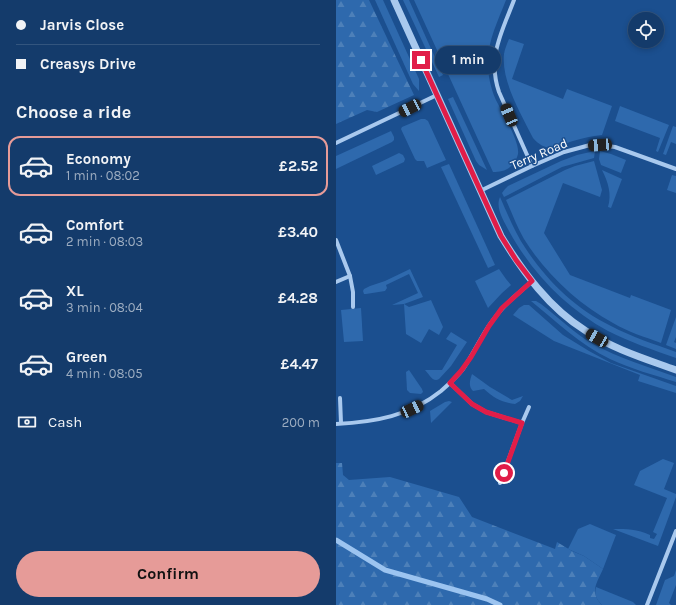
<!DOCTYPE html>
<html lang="en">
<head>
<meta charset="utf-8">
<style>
	:root { --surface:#143b6b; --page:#214673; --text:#f1f3f6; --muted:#9dadc1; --line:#33557e; --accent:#e69b98 }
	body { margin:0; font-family:Karla,sans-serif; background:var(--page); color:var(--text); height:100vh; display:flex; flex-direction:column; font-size:15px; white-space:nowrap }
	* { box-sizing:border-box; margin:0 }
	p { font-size:13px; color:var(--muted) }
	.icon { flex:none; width:22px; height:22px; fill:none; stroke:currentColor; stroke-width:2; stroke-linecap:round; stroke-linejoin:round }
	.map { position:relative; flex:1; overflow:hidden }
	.side { display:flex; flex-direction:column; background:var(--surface); width:336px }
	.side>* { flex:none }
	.banner { display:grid; align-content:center; height:88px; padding:0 16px; background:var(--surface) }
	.controls { position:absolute; left:292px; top:12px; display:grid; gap:8px }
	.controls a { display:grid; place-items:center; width:36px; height:36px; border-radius:50%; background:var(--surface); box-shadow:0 2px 6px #0003,0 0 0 1px var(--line); font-size:20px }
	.end { position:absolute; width:18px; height:18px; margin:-9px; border:5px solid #e11d48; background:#fff; box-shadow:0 0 0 2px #fff }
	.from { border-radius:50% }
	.bubble { position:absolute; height:28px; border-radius:14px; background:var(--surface); box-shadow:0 2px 6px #0003,0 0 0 1px var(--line); font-size:13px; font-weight:700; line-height:28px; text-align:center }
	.car { position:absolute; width:12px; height:24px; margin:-12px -6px; border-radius:5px; box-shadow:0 0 3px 1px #0007; background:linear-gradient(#222 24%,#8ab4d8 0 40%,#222 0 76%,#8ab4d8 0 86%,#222 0) }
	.banner b { display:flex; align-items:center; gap:14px; height:38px; font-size:15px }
	.banner b+b { border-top:1px solid var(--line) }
	.banner i { width:10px; height:10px; background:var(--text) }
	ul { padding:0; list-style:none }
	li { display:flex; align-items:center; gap:12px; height:60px; margin:0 8px 6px; padding:0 8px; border:2px solid transparent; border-radius:12px }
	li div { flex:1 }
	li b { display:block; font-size:15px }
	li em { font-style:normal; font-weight:700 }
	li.active { border-color:var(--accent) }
	li>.icon { width:36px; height:36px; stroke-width:1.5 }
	h2 { padding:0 16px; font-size:18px; line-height:48px }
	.pay { display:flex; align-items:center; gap:10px; height:44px; padding:0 16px; font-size:15px }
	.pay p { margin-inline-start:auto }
	.primary-button { display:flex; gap:8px; margin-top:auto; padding:8px 16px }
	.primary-button a { flex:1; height:46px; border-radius:24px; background:var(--accent); color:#111; font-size:16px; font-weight:700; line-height:46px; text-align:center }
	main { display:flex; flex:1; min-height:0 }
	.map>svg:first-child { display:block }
	.green { fill:#2e69ad }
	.forest { fill:url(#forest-firs) }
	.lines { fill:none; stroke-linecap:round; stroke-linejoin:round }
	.stream { stroke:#9cc4f0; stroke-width:5 }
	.minor { stroke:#a9c9ee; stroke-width:4 }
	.tertiary { stroke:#a9c9ee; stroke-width:7 }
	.route { stroke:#e11d48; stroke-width:5 }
	.labels { text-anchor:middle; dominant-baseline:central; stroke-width:3; stroke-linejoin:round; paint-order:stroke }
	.street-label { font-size:13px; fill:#fff; stroke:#1b4f8f }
</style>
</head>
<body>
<main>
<section class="side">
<div class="banner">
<b><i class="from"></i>Jarvis Close</b>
<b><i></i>Creasys Drive</b>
</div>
<h2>Choose a ride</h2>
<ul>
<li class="active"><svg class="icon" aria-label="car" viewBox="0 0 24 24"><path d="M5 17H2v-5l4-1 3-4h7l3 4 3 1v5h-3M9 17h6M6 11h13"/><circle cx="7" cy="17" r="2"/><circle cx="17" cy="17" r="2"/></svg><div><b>Economy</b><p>1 min · 08:02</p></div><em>£2.52</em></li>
<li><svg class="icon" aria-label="car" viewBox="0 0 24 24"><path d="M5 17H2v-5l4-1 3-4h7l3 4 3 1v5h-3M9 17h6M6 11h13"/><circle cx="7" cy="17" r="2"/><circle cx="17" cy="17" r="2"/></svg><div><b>Comfort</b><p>2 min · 08:03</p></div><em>£3.40</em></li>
<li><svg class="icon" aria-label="car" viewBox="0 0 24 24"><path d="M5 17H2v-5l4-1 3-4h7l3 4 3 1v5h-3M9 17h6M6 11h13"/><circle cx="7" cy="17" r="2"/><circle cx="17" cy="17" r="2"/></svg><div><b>XL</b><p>3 min · 08:04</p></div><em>£4.28</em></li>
<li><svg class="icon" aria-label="car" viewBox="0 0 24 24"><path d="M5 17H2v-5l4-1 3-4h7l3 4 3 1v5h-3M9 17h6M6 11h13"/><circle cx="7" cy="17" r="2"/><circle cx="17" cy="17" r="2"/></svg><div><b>Green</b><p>4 min · 08:05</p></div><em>£4.47</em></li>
</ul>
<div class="pay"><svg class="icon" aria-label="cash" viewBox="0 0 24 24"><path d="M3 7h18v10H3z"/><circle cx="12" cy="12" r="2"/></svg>Cash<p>200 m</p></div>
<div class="primary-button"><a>Confirm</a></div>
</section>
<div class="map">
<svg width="340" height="605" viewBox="0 0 340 605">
	<defs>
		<pattern id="forest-firs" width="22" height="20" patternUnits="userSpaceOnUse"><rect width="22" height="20" fill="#2e69ad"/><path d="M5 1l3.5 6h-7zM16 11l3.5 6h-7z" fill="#4d80b9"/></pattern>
	</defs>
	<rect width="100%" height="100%" fill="#1b4f8f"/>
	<g class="green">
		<polygon points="39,0 47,0 83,79 83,91 77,84"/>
		<polygon points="67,0 73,0 107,75 103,77"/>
		<path d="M78,0H170C162,21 151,42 152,65C152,76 155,88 159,98C165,111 184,141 182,154C181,158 179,162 176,165C171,171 164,172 157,172Z"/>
		<path d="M173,39L188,44L176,79L227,99L231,89L276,106L266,135C256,136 247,138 237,141C221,146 211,154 197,138C185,114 165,81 168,54C169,48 171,44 173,39Z"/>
		<polygon points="117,97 151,170 143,165 140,161 112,99"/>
		<polygon points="284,106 333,125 322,152 320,151 324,138 279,121"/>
		<polygon points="85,119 89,119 92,121 110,160 91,168 88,161 81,161 79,159 65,129 66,127"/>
		<polygon points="337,126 340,127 340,144 335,142 330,155 327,154"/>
		<polygon points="55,131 58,137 58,140 56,142 0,169 0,156"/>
		<polygon points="259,151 258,158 226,167 168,197 166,193 169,189 172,186 225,161 241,155"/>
		<polygon points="264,151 275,154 290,160 285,173 265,165 263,159"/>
		<polygon points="63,153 67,155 69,159 68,162 40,175 36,166"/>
		<path d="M258,161L266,190L264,197L227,183L208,233L234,275L294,298L295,295L335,310L325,343C309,337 292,332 277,323C242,304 209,273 188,239C181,227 176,213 170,200L229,170L239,166Z"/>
		<polygon points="113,164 159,265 152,268 105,167"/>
		<path d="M266,170L286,179L275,208L272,207C276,194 272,182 266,170Z"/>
		<polygon points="336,175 340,176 340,193 331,190"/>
		<path d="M164,197C172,215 179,233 190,249C211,281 240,309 275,326C296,337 318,344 340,352V358C317,350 294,342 272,331C230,308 196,273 173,231C168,221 159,208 164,197Z"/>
		<polygon points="74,269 87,297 68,304 73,307 95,300 107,327 103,335 93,329 85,343 70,334 68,304 56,305 82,293 73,274 50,285 51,288 49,291 30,294 28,294 27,291 28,289 34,286 49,281"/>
		<polygon points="163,269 170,279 175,285 166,293 152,308 139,281"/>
		<path d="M195,301H200L205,304C222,317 238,333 257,344C283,358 312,367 340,377V382C318,375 295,369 274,359C244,345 220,321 195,301Z"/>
		<polygon points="188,305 193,305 227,335 253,351 275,363 340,386 340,393 302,381 304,375 218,341 177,315 183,308"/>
		<polygon points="25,308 27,341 8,342 5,310"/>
		<polygon points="340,317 340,337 338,342 340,343 340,349 330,345"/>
		<path d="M115,332L131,342L115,366L103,379C97,383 93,374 89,370H106L121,345L110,339Z"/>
		<polygon points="73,370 86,389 87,392 85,394 74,393 71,390 70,372"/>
		<path d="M136,374L154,387L176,400L187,396L184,401L179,404C165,402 159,399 148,389L137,391C132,386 134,380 136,374Z"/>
		<polygon points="113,401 116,402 95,423 94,411 109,402"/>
		<path d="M327,459L338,463L328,489L340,494V497L322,546L277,529C291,529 301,529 314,535V538L318,539L321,534L317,532L331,498L298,485L304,471Z"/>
		<polygon points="254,524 280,535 267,569 248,556 232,549 242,529"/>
		<polygon points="340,570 340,585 333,603 335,605 320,605 329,580 338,576"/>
		<path d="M260,587L297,602L300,605H266C260,599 258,595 260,587Z"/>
	</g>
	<g class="forest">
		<polygon points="0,0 33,0 78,95 41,112 31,110 0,124"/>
		<path d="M0,463H6L7,475L13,480L54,477L123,497L136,517L219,549L221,542L236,551L248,556L267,569C261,583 253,592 266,605H0Z"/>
	</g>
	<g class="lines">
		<polyline class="stream" points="0,540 49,570 151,599 164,605"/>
		<g class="minor">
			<path d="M178,0C166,32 151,57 163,92L196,166"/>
			<polyline points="0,143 101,95"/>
			<polyline points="144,191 196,166 228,152 243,148 254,145 264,145 279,147 340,169"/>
			<polyline points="0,240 14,276 17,292 17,307"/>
			<polyline points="0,282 14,276"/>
			<polyline points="114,383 136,404 150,412 186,423 164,483"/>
			<polyline points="4,398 5,423"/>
			<polyline points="186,423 193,407"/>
			<path d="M0,424C39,422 74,416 105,391C113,384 121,377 127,369C136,356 143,341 152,327C156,321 160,316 165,310C174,299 186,291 196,281"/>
			<polyline points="311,605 340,531"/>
		</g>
		<path class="tertiary" d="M58,0L165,236C187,272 213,308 250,331C277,349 310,359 340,370"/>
	</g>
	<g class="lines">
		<polyline class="route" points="85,60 165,236 180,260 196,281 166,308 153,326 135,357 125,371 114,383 136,404 150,412 186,423 168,473"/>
	</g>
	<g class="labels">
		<g class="street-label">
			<text transform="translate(203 154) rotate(-23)">Terry Road</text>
		</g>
	</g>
</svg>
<div class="controls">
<a><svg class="icon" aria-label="locate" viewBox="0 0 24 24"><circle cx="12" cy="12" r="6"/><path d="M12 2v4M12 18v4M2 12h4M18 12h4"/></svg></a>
</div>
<i class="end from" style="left:168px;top:473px"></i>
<i class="end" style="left:85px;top:60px"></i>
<div class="bubble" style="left:99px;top:46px;width:66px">1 min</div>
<i class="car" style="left:74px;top:108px;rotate:243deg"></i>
<i class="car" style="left:173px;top:115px;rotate:337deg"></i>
<i class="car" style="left:264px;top:145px;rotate:266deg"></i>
<i class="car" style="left:261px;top:338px;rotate:300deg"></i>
<i class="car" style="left:76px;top:409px;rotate:65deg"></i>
</div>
</main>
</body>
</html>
